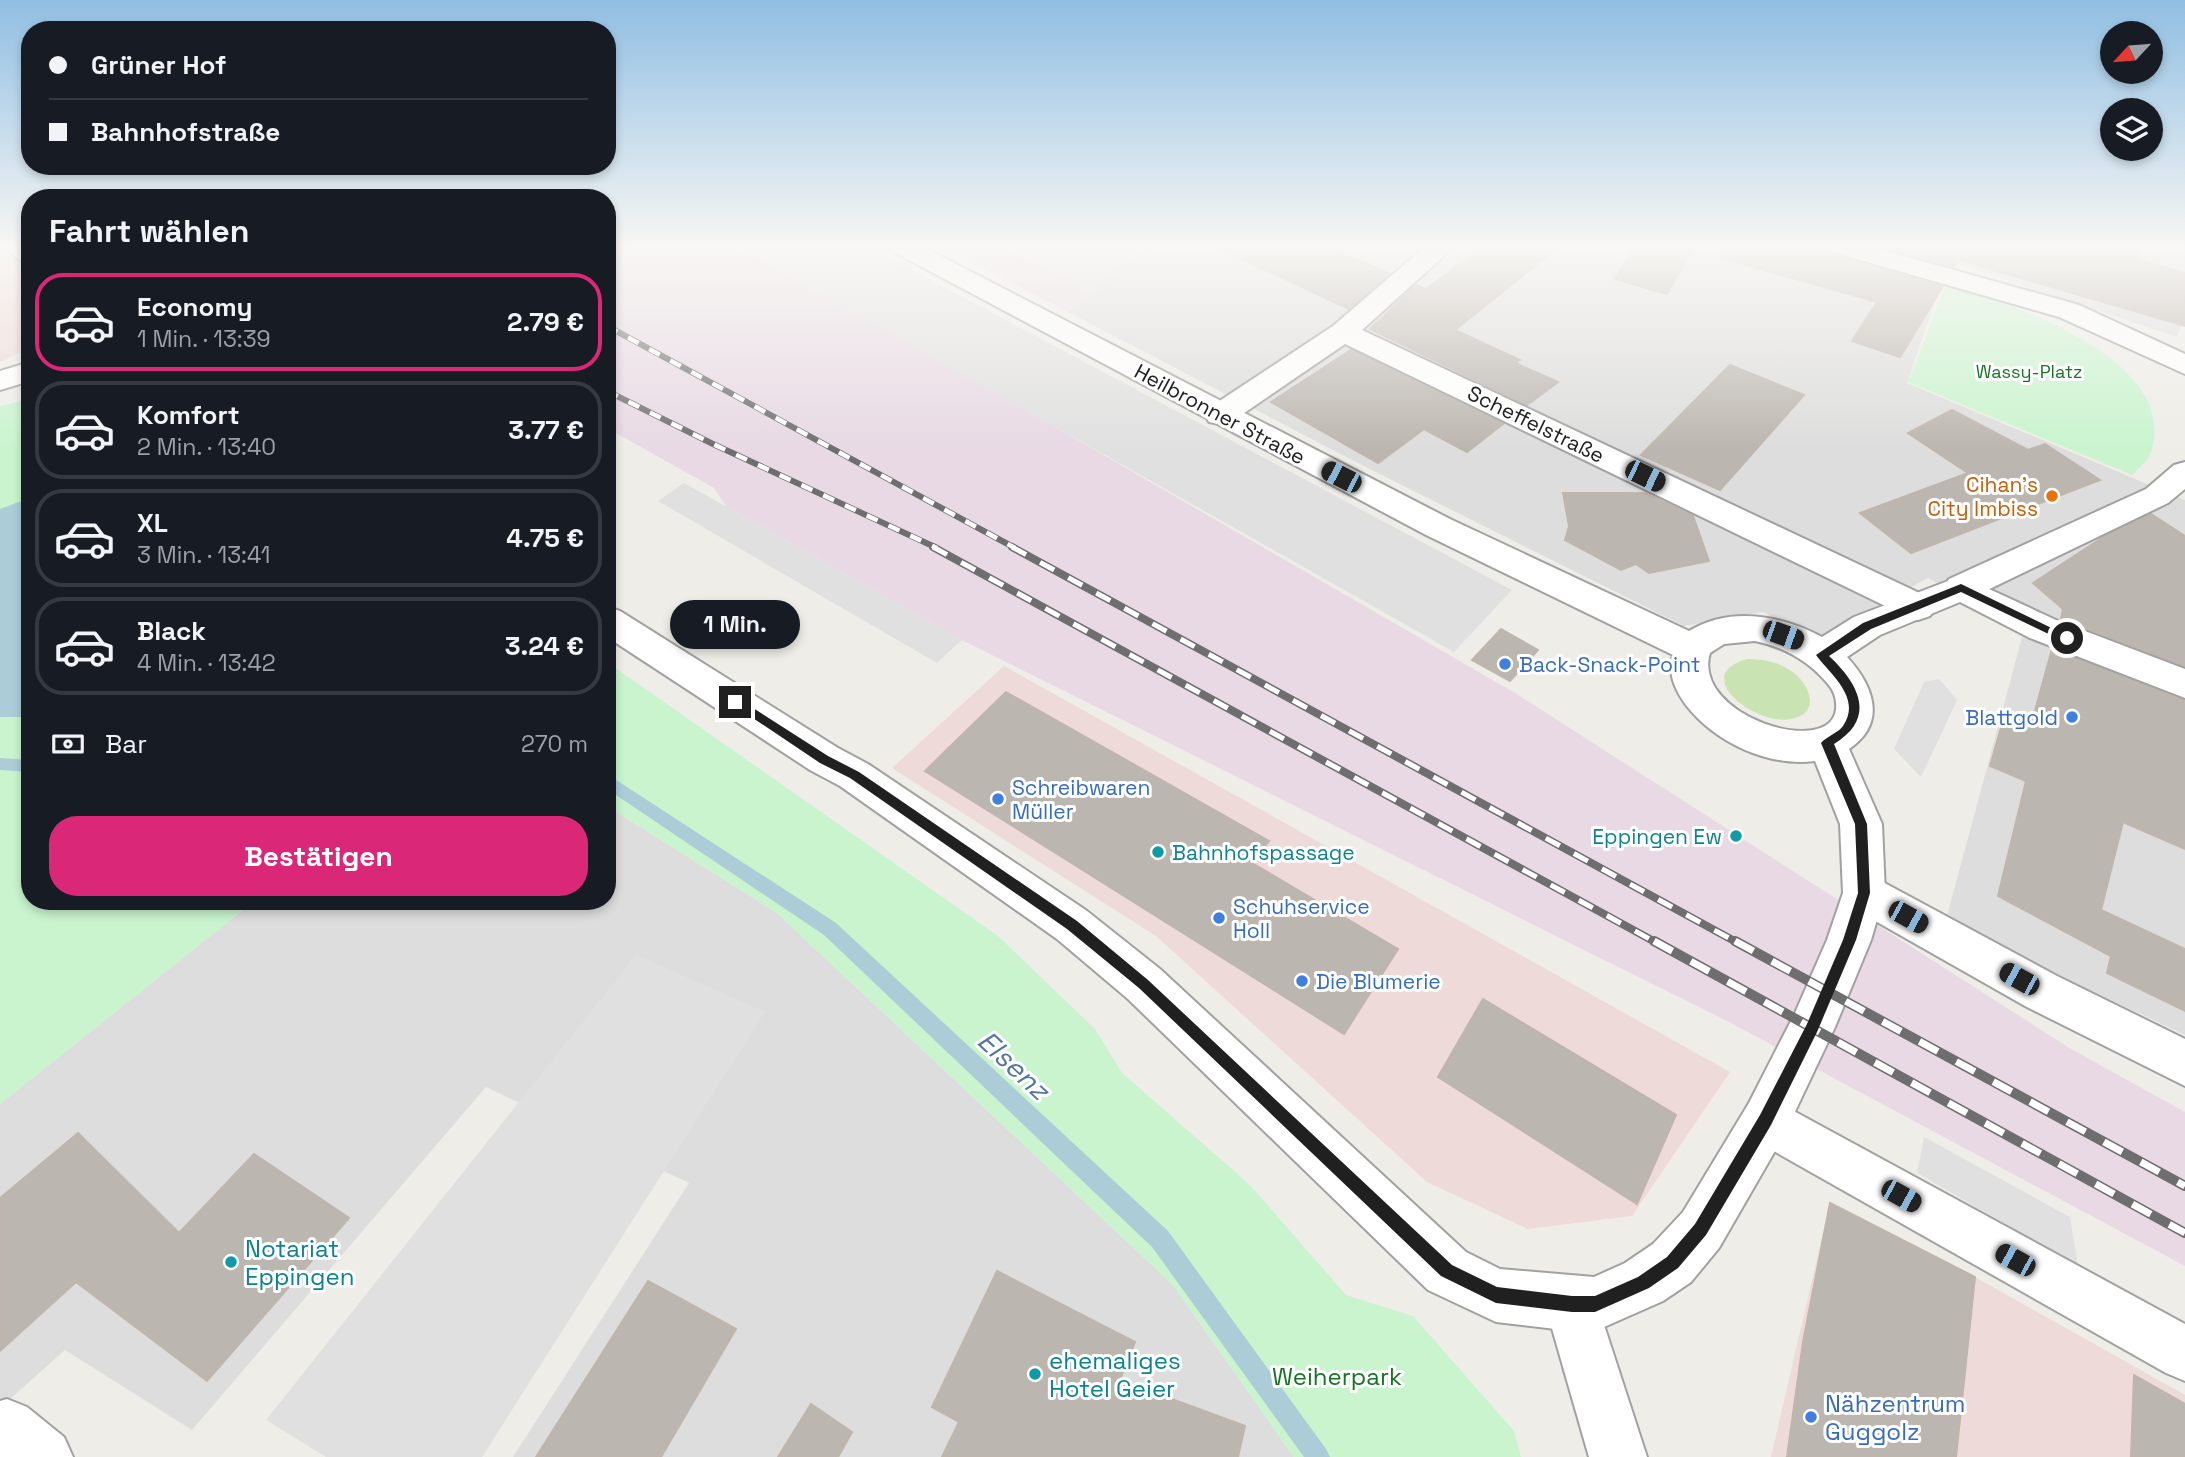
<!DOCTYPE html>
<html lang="de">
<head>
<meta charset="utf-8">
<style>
	:root { --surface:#171b24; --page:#20242c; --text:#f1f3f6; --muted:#9ea1a6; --line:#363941; --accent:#db2777 }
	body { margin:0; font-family:"Space Grotesk",sans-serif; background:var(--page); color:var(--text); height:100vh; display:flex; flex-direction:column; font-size:26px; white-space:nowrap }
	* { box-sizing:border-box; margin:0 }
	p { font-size:23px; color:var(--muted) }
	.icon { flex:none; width:38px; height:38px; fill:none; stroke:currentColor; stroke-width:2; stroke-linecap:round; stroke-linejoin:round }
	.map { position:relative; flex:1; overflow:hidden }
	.details { position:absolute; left:21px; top:189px; width:595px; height:721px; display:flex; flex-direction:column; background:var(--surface); border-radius:28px; box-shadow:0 4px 10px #0003 }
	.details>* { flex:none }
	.top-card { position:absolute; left:21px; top:21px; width:595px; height:154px; border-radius:28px; box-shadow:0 4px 10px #0003; display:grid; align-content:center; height:154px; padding:0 28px; background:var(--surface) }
	.needle { width:46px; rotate:244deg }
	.tools { position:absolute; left:2100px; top:21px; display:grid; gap:14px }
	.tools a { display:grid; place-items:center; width:63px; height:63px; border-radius:50%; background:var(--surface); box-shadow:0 4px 10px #0003; font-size:35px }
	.end { position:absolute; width:32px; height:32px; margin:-16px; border:9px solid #202020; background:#fff; box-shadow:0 0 0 4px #fff }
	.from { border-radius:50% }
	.bubble { position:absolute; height:49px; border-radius:24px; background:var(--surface); box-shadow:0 4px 10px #0003; font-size:23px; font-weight:800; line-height:49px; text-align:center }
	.car { position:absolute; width:21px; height:42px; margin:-21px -10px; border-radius:9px; box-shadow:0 0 5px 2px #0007; background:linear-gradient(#222 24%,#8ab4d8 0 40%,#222 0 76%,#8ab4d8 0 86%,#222 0) }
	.top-card b { display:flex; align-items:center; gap:24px; height:66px; font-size:26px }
	.top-card b+b { border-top:2px solid var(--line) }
	.top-card i { width:18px; height:18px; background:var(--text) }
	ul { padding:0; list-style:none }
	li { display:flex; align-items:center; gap:21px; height:98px; margin:0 14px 10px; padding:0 14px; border:4px solid var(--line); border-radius:28px }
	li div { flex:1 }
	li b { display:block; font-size:26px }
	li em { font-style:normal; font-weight:800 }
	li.on { border-color:var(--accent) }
	li>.icon { width:63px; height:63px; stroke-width:1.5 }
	h2 { padding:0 28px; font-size:32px; line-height:84px }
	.pay { display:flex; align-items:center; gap:18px; height:77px; padding:0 28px; font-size:26px }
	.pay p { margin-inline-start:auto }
	.cta { display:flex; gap:14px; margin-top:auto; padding:14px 28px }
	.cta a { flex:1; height:80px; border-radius:28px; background:var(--accent); color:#fff; font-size:28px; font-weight:800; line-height:80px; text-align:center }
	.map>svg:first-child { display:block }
	.residential { fill:#ddd }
	.commercial { fill:#eedad8 }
	.industrial { fill:#e8d9e4 }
	.grass { fill:#c9e4b2 }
	.park { fill:#c9f4ce }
	.parking { fill:#e0e0e0 }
	.water { fill:#accdd8 }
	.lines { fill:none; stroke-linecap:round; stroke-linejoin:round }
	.stream { fill:#accdd8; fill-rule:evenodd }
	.building { fill:#bcb6b0; stroke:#c0b5ab; stroke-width:2 }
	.minor-casing { stroke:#a1a1a1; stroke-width:4 }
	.tertiary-casing { stroke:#a1a1a1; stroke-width:4 }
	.minor { fill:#fff; fill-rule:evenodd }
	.tertiary { fill:#fff; fill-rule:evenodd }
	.rail-far2-casing { stroke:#6e6e6e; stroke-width:6 }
	.rail-far1-casing { stroke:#6e6e6e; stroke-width:8 }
	.rail-casing { stroke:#6e6e6e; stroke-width:10 }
	.rail-far2 { stroke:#fff; stroke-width:4.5; stroke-dasharray:12; stroke-linecap:butt }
	.rail-far1 { stroke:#fff; stroke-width:5; stroke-dasharray:16; stroke-linecap:butt }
	.rail { stroke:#fff; stroke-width:7; stroke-dasharray:21; stroke-linecap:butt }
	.route { fill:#202020 }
	.food-dot { fill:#e8710a; stroke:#fff; stroke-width:2.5 }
	.shop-dot { fill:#3f7fe0; stroke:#fff; stroke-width:2.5 }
	.culture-dot { fill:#0f9aa8; stroke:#fff; stroke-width:2.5 }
	.labels { text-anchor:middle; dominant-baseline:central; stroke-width:6; stroke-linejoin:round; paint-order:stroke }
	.far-park-label { font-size:18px; fill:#177522; stroke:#fff }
	.street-label { font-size:21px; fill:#202020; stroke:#fff }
	.food-label { font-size:21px; fill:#c56008; stroke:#fff; text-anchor:end }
	.shop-label { font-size:21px; fill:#366cbe; stroke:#fff; text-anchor:start }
	.culture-label { font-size:21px; fill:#0d838f; stroke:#fff; text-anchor:end }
	.near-culture-label { font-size:24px; fill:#0d838f; stroke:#fff; text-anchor:start }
	.near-park-label { font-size:24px; fill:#177522; stroke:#fff }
	.near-shop-label { font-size:24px; fill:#366cbe; stroke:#fff; text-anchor:start }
	.near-water-label { font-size:28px; font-style:italic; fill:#52769f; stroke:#fff }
</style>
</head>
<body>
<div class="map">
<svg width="2185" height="1457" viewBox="0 0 2185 1457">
	<rect width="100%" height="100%" fill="#efede7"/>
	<g class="residential">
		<polygon points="1155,246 2185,246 2185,312 2177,337 1949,261 1907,383 2185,500 2185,1035 2077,984 1947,916 2024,630 1928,578 1814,640 1763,612 1684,626 1350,459 1068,312"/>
		<polygon points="607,806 777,913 1173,1285 1294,1457 513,1457 689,1183 486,1087 192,1430 65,1350 0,1408 0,1104 254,901 607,901"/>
	</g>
	<g class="commercial">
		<polygon points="0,246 30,246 30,348 0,362"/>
		<polygon points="1004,666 1730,1072 1632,1216 1528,1229 1427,1182 1156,936 892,768"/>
		<polygon points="1830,1203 1975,1277 2185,1395 2185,1457 1771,1457"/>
	</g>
	<g class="industrial">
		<polygon points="607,246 735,246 986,387 1515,693 2071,1049 2185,1112 2185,1266 1731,1023 962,640 727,507 714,488 607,428"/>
		<polygon points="941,246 1155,246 1068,312"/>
	</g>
	<path class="grass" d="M1747,659C1762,659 1775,661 1788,669C1808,680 1824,713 1791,719C1755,726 1689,675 1747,659Z"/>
	<g class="park">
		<path d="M1946,285C2007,302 2185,359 2150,455C2146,462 2138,469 2132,475L1908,382Z"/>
		<polygon points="30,399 30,901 254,901 0,1104 0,406"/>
		<polygon points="607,662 998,936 1095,1029 1122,1073 1250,1185 1346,1295 1413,1316 1514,1431 1521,1457 1294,1457 1173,1285 777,913 607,806"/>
	</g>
	<g class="parking">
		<polygon points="735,246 867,246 1512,590 1454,652"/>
		<polygon points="999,246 1148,246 1090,292"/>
		<polygon points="684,483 727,507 962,640 937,663 658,501"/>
		<polygon points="1939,679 1957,700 1921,777 1894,749 1924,682"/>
		<polygon points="636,955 765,1012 482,1457 326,1457 266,1420"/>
		<polygon points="1924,1137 2070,1217 2078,1266 1917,1173"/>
	</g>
	<polygon class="water" points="27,499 30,500 30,717 0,717 0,509"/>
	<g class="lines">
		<g class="stream">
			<polygon points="0,758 30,760 30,772 0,770"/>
			<polygon points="607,774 836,923 1168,1231 1326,1449 1330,1457 1304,1457 1152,1247 824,935 607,789"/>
		</g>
	</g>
	<g class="building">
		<polygon points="1214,246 1327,246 1390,274 1349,309"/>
		<polygon points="1484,246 1560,246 1455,330 1520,360 1515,363 1558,382 1527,405 1370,329 1416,285 1426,289"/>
		<polygon points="1635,246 1694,246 1667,294 1615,279"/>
		<polygon points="1723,246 1823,246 1828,254 1943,286 1900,357 1852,341 1877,302 1721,258"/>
		<polygon points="1879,246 2140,246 2136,259 2185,273 2185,326 1959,260 1954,267"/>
		<polygon points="1351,350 1503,424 1467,452 1424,429 1378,463 1271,402"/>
		<polygon points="1730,365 1804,395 1720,490 1641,455"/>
		<polygon points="1952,410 2028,450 2045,444 2100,480 1911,553 1860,513 1968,473 1908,433"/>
		<polygon points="1563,493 1645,493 1693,516 1709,561 1649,573 1636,564 1621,570 1565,540 1569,526"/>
		<polygon points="2151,514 2185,536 2185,666 2061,619 2063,609 2033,583 2103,537"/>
		<polygon points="1501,629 1538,650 1510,681 1472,660"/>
		<polygon points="2052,649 2185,700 2185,849 2123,822 2101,910 2185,949 2185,1011 2107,973 2111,956 1998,896 2026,781 1990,766 2005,714 2031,725"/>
		<polygon points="1006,692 1269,841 1252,863 1398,949 1344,1034 925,771"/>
		<polygon points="1483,999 1676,1115 1637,1204 1438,1077"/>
		<polygon points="78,1133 179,1233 254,1154 349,1218 207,1381 76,1282 0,1351 0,1198"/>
		<polygon points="1830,1203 1975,1277 1956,1457 1787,1457 1803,1342"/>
		<polygon points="997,1271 1135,1342 1120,1380 1245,1426 1238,1457 942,1457 959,1422 932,1407"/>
		<polygon points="648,1281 736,1329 661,1457 536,1457"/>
		<polygon points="2134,1375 2185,1404 2185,1457 2131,1457"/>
		<polygon points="811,1404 852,1432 838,1457 778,1457"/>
	</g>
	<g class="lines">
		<g class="minor-casing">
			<g id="minor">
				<polygon points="3,246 30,246 30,263 21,261"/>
				<polygon points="1426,246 1455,246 1362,330 1930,598 1936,607 1930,616 1918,620 1906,616 1345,344 1231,422 1220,424 1209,422 1205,415 1209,408 1333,326"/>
				<polygon points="1825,246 1868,246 2079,305 2185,354 2185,374 2059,317 1829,251"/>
				<polygon points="2185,462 2185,489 2168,503 1973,597 1961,600 1949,597 1944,588 1949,579 2146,489 2174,465"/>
				<polygon points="1864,874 1879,880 2057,976 2185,1039 2185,1086 2025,1006 1849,906 1843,893 1849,880"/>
				<polygon points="1766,1096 2185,1324 2185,1381 2166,1373 1749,1137 1742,1120 1749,1103"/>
				<polygon points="1572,1277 1591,1285 1647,1457 1589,1457 1545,1304 1553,1285"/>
				<polygon points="7,1399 27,1407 64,1437 73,1457 0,1457 0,1401"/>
			</g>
		</g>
		<g class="tertiary-casing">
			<g id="tertiary">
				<path d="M888,246H921L1450,519L1689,631C1730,606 1781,615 1822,637L1854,617L1961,576L2056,620L2185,669V698L2030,638L1960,602L1880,635L1847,657C1873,685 1888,723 1849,749L1882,824L1885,893L1871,940L1835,1027L1783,1137L1719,1248L1691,1282L1663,1301L1595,1331H1572L1496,1322L1428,1290L1128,999L1057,939L840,786L810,770L607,637V607L620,611L838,748L868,764L1087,911L1160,969L1466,1252L1500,1269L1594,1277L1625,1263L1653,1244L1683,1212L1749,1103L1795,1013L1827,940L1843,893L1840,824L1815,761C1767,767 1715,742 1686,705C1675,690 1667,672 1673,655L1426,535L892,251ZM1755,641C1784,647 1809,661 1828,684C1834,691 1837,699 1836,709C1831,759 1691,716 1710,653L1724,644Z"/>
				<polygon points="30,362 30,381 0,390 0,371"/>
			</g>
		</g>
		<use href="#minor" class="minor"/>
		<use href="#tertiary" class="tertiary"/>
		<g class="rail-far2-casing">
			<g id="rail-far2">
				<polyline points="607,326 1015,548"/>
				<polyline points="607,391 713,444 937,548"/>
			</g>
		</g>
		<g class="rail-far1-casing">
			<g id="rail-far1">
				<polyline points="933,547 1657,943"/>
				<polyline points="1012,547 1738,943"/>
			</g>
		</g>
		<g class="rail-casing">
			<g id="rail">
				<polyline points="1654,941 2185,1233"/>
				<polyline points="1735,941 2185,1186"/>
			</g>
		</g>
		<use href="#rail-far2" class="rail-far2"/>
		<use href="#rail-far1" class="rail-far1"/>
		<use href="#rail" class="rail"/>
	</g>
	<linearGradient id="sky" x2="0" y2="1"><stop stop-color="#90bee2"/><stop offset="0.55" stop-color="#f8f7f4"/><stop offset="1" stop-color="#f8f7f4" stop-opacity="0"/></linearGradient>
	<rect width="2185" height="450" fill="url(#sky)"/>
	<path class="route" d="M1961,584L2072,638L2067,642L2063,641L1961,592L1871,629L1829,656C1859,684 1877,718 1834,744L1867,824L1870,893L1856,940L1817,1032L1771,1125L1706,1235L1678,1268L1649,1288L1595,1312H1572L1496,1303L1441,1276L1139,988L1067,929L850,778L820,763L729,702L735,698L739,699L828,756L859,772L1077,921L1148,980L1452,1265L1497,1287L1572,1296H1595L1638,1277L1667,1257L1695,1224L1760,1115L1807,1024L1843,940L1858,893L1855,824L1821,743C1827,736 1838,733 1843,726C1862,698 1831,675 1816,655L1863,623Z"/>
	<circle class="food-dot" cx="2052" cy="496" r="7"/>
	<g class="shop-dot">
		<circle cx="1505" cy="664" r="7"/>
		<circle cx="2072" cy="717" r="7"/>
		<circle cx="998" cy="799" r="7"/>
		<circle cx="1219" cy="918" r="7"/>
		<circle cx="1302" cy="981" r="7"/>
		<circle cx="1811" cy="1417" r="7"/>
	</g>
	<g class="culture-dot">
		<circle cx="1736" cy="836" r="7"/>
		<circle cx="1158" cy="852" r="7"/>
		<circle cx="231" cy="1262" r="7"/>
		<circle cx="1035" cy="1374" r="7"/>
	</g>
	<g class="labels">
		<g class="far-park-label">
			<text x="2029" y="371">Wassy-Platz</text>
		</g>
		<g class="street-label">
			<text transform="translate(1220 414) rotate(28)">Heilbronner Straße</text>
			<text transform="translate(1536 424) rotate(26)">Scheffelstraße</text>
		</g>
		<g class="food-label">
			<text x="2038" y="484">Cihan's<tspan x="2038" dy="24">City Imbiss</tspan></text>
		</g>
		<g class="shop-label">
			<text x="1519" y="664">Back-Snack-Point</text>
			<text x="2058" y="717" text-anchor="end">Blattgold</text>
			<text x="1012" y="787">Schreibwaren<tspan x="1012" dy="24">Müller</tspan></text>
			<text x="1233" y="906">Schuhservice<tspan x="1233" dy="24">Holl</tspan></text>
			<text x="1316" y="981">Die Blumerie</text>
		</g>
		<g class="culture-label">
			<text x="1722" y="836">Eppingen Ew</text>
			<text x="1172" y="852" text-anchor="start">Bahnhofspassage</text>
		</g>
		<g class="near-culture-label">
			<text x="245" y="1248">Notariat<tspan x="245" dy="28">Eppingen</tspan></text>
			<text x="1049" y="1360">ehemaliges<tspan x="1049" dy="28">Hotel Geier</tspan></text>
		</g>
		<g class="near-park-label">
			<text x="1337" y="1376">Weiherpark</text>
		</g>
		<g class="near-shop-label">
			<text x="1825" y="1403">Nähzentrum<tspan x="1825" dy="28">Guggolz</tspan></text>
		</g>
		<g class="near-water-label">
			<text transform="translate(1014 1065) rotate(43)">Elsenz</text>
		</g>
	</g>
</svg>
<div class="tools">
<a><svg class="needle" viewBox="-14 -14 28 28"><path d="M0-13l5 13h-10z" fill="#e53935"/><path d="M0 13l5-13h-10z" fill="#9ea1a6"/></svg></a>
<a><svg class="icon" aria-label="layers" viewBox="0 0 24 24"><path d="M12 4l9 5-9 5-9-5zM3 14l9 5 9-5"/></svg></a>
</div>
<i class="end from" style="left:2067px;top:638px"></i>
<i class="end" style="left:735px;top:702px"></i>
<div class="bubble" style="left:670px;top:600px;width:130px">1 Min.</div>
<i class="car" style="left:1645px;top:476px;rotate:116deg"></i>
<i class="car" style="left:1341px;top:477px;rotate:297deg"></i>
<i class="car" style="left:1783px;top:635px;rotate:110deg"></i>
<i class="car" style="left:1908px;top:917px;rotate:119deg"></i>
<i class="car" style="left:2019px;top:979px;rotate:299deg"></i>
<i class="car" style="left:1901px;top:1196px;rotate:119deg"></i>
<i class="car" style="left:2015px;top:1260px;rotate:299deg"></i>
<div class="top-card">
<b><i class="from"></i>Grüner Hof</b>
<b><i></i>Bahnhofstraße</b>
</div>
<section class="details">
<h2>Fahrt wählen</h2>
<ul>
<li class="on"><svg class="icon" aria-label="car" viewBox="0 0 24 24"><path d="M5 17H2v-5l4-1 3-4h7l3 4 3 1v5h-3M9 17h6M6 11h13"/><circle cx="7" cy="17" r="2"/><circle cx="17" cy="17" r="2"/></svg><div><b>Economy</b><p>1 Min. · 13:39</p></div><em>2.79 €</em></li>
<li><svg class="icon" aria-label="car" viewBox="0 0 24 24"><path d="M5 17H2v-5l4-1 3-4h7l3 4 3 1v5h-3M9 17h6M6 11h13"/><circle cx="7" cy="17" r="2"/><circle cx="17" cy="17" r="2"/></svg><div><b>Komfort</b><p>2 Min. · 13:40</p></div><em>3.77 €</em></li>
<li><svg class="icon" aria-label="car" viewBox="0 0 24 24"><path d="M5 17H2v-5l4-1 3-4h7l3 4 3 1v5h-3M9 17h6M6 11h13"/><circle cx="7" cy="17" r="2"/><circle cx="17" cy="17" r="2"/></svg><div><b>XL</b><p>3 Min. · 13:41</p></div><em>4.75 €</em></li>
<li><svg class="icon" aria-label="car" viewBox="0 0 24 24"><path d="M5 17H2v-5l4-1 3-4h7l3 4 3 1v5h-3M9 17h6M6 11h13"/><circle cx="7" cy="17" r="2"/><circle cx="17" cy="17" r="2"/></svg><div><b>Black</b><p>4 Min. · 13:42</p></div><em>3.24 €</em></li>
</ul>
<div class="pay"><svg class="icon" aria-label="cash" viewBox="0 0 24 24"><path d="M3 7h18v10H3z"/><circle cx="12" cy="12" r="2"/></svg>Bar<p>270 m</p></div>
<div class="cta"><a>Bestätigen</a></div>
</section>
</div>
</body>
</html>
